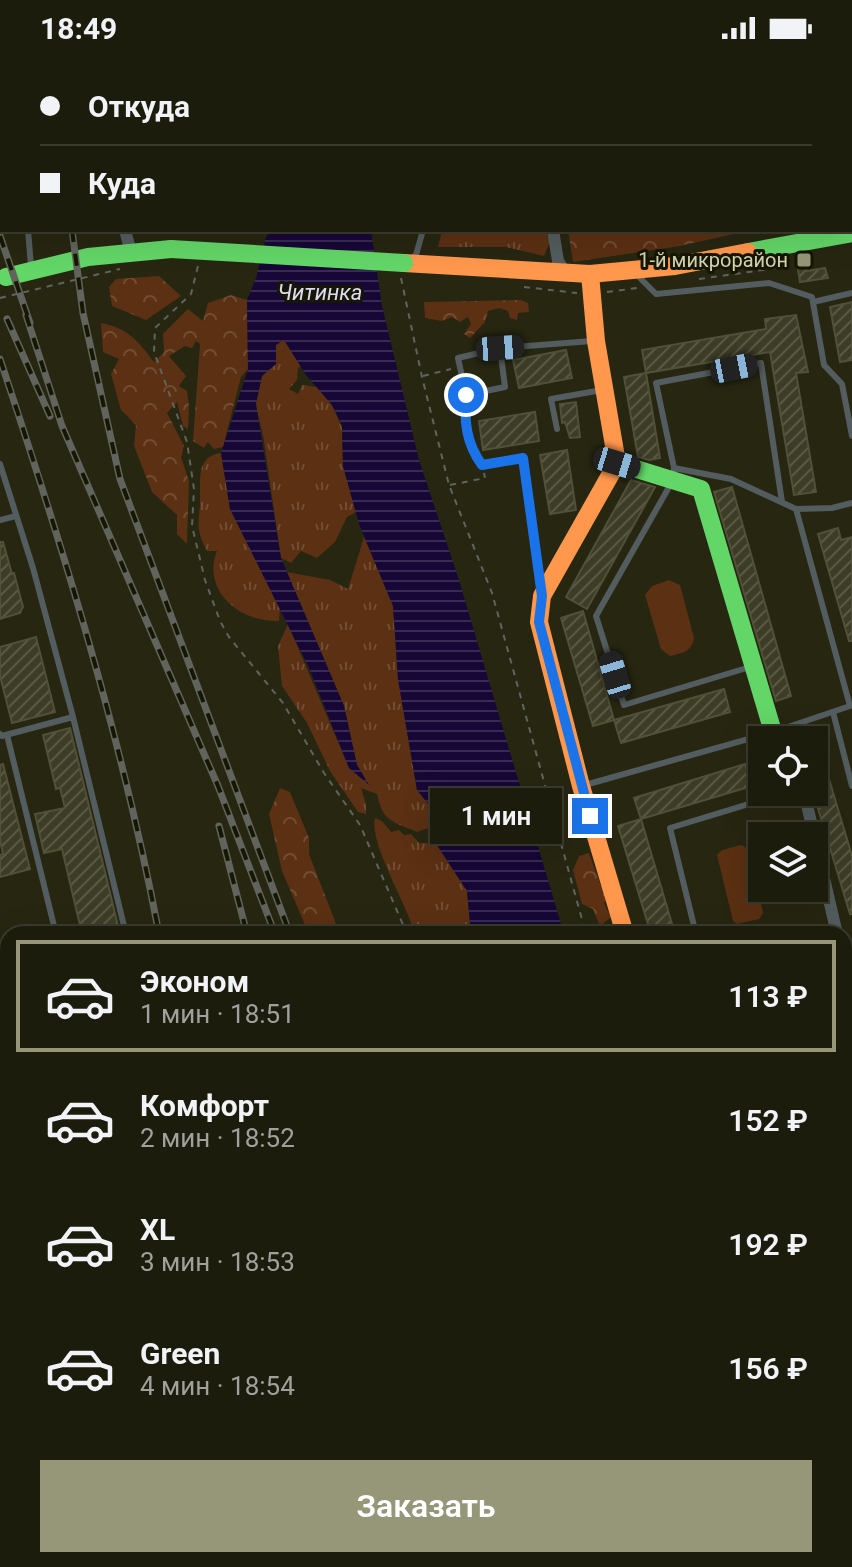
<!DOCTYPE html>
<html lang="ru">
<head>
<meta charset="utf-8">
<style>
	:root { --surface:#1c1c0d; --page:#252516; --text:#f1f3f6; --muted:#a0a19d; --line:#3a3a2e; --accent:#969779 }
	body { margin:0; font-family:Roboto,sans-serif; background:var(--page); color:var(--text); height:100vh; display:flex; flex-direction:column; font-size:30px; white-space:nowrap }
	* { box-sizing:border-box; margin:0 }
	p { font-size:26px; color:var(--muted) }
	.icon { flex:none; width:44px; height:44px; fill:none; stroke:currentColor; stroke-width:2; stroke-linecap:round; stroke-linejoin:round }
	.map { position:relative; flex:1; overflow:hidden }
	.details { position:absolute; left:0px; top:870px; width:852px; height:642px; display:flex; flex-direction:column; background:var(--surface); border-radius:24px 24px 0 0; box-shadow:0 8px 32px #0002,0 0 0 2px var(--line) }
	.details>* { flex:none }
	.top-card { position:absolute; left:0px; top:0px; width:852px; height:176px; box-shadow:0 8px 32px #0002,0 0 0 2px var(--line); display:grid; align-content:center; height:176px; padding:0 40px; background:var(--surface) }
	.buttons { position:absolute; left:748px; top:670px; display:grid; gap:16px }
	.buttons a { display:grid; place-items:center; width:80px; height:80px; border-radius:0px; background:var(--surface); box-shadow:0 8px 32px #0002,0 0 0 2px var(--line); font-size:40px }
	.end { position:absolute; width:36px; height:36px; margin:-18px; border:10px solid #1a73e8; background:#fff; box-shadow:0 0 0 4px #fff }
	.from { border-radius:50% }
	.bubble { position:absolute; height:56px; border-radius:0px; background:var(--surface); box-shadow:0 8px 32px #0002,0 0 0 2px var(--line); font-size:26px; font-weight:600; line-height:56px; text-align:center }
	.car { position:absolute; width:24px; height:48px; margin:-24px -12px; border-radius:10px; box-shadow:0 0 6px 2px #0007; background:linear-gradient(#222 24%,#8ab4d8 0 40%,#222 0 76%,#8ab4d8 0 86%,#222 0) }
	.top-card b { display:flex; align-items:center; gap:28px; height:76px; font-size:30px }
	.top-card b+b { border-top:2px solid var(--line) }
	.top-card i { width:20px; height:20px; background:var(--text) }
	ul { padding:14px 0 0; list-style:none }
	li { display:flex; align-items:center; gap:24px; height:112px; margin:0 16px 12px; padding:0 24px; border:4px solid transparent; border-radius:0px }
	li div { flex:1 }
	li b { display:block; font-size:30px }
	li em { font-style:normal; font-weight:600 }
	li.on { border-color:var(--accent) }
	li>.icon { width:72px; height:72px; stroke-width:1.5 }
	.primary-button { display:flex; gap:16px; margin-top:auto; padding:16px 40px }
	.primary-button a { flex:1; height:92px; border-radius:0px; background:var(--accent); color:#fff; font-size:32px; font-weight:600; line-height:92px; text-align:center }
	.status { display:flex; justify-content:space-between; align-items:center; height:56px; padding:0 40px; background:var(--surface); direction:ltr }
	.status svg { height:22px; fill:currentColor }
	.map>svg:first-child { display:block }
	.grass { fill:url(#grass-tufts) }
	.forest { fill:url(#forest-crowns) }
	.garden { fill:#5b3013 }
	.water { fill:url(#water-rules) }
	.building { fill:url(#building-hatch); stroke:#515138; stroke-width:2 }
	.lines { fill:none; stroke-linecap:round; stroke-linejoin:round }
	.path { stroke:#5f645f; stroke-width:2; stroke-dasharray:6 6; stroke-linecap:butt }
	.lane { stroke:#535c5e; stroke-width:6 }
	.street { stroke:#535c5e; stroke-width:12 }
	.fast { stroke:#63d668; stroke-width:18 }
	.slow { stroke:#ff974d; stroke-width:18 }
	.jam { stroke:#b3261e; stroke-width:18 }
	.rail-casing { stroke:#60645d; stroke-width:7 }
	.rail { stroke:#171700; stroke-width:4; stroke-dasharray:12; stroke-linecap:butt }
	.fast-bridge { stroke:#63d668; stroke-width:18 }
	.route { stroke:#1a73e8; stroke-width:10 }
	.poi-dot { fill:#969779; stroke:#171700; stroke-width:3 }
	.labels { text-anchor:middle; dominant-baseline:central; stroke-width:6; stroke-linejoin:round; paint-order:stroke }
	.poi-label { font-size:20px; fill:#d3d4b1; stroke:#171700; text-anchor:end }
	.water-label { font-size:22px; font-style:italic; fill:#dddaf6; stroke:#171700 }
</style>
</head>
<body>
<div class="status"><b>18:49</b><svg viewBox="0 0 49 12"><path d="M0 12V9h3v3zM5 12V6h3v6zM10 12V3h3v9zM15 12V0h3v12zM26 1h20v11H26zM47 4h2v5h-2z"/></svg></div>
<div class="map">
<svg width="852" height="1511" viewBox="0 0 852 1511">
	<defs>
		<pattern id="grass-tufts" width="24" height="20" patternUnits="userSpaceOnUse" patternTransform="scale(2)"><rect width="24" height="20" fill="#5b3013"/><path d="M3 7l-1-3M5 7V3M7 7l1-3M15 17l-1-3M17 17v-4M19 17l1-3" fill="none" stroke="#724d33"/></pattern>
		<pattern id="forest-crowns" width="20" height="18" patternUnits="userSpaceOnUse" patternTransform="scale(2)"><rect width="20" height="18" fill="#5b3013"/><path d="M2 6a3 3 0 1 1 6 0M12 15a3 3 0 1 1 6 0" fill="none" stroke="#724d33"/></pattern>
		<pattern id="water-rules" width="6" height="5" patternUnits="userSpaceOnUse" patternTransform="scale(2)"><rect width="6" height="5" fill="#170737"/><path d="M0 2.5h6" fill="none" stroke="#382a52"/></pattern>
		<pattern id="building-hatch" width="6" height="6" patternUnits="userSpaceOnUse" patternTransform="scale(2)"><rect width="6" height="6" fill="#3d3d27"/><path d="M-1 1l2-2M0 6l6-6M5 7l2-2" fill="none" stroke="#585844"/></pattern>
	</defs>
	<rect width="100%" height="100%" fill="#262611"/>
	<g class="grass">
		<polygon points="442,174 533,174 535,177 545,174 550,186 544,200 506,191 438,191"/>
		<polygon points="284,284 301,310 298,312 297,324 289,333 298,338 302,329 317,331 332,349 342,372 343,410 356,456 347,461 335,486 317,502 301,495 291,507 281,502 263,379 255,348 262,320 276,308 276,288"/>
		<path d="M221,397L230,453L280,551L279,565C241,567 201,535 217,495H207C193,469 201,463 200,438C200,420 198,400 221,397Z"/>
		<path d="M364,481L393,550L398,623L417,734L430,750L431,771L417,776C393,765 383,767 377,738L361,732L366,748V758L358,756L330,715L307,667L282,630L278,590L288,568L349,712L367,726L357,709L344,650L287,516L330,524L348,533Z"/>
		<path d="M375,762L382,765L391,776L399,774L404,779L411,778L419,787H436L467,835L471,878H415C407,848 369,787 375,762Z"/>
	</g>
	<g class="forest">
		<polygon points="568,174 751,174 680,190 573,206"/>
		<polygon points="159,220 181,240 146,264 112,250 109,231 116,223"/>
		<path d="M231,239L247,244L248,313L241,321L223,391L214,393L208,386L204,392L193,385L200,288L196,285L192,292L185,290L169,300L186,320L179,330L187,335L189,350L188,373L183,370L177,346L167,357L184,390L181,401L189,425L187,488L177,478V459L152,436L134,390L136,369L121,354L111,318L119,303L103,296L101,267C128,272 138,285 154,306L164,296L163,278L188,253L203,265L208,247Z"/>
		<polygon points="521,244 528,247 529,256 518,257 517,264 510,262 508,255 499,252 488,255 485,266 470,282 464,278 471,268 468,261 460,266 452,261 442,265 425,262 424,246"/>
		<polygon points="280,732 290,736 309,782 309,798 340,878 309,878 282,815 269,758"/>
		<polygon points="589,797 601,830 607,832 609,841 604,847 611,861 600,870 593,853 582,848 573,814 579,800"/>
	</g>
	<g class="garden">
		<path d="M669,524L680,529L694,582C692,596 682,597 670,600L661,593L645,539L652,530Z"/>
		<polygon points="741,789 749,793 763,857 759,863 737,868 733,865 717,799 722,794"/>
	</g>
	<polygon class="water" points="272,174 297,178 301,174 371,174 382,250 419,404 458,521 564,878 471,878 467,835 431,780 430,750 417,734 398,623 393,550 359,468 343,410 342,369 332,349 306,319 284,284 276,289 276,308 262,320 256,348 281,502 344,650 357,709 369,729 349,712 309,612 230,453 221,397 248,313 247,244 256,222 266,181"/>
	<g class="building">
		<polygon points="805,199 807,215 825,212 828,222 800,226 796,201"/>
		<polygon points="852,246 852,304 840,306 830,251"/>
		<polygon points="796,259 808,316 796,317 816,436 794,439 770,296 646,317 642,294 766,273 765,263"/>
		<polygon points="566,294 572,322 519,332 513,304"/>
		<polygon points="646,317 660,402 649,404 638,401 624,321"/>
		<polygon points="576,346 580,381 570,382 565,366 562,367 560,348"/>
		<polygon points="535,356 539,385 483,394 479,365"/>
		<polygon points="567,394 576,454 550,458 540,399"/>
		<polygon points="631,424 655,431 587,553 566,541"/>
		<polygon points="732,431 791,640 776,645 714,436"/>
		<polygon points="838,472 841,484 852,481 852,585 849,585 818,478"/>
		<polygon points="0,486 3,486 12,518 14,517 23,551 20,557 0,563"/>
		<polygon points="583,555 614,664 593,670 561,562"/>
		<polygon points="36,581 55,656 12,667 0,620 0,591"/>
		<polygon points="724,633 730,656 621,687 614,664"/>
		<polygon points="70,672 120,878 82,878 62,793 44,797 35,758 65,752 60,732 56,733 43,679"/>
		<polygon points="823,703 852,800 852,858 850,858 814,739 814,705"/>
		<polygon points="3,708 30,813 0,821 0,799 3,798 0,784 0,709"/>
		<polygon points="745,708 752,730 641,763 634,742"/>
		<polygon points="641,763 675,878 651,878 618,770"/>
	</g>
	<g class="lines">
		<g class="path">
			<polyline points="198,210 191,238 155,272 154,296 187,386 194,433 192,470 205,524 220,565 229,581 283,647 324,717 360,769 407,878"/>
			<polyline points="401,222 422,321 449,429 492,537 586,878"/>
			<polyline points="699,223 777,212"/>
			<polyline points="524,231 577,237"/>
			<polyline points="607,236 637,232"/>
			<polyline points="0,242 120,213"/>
			<polyline points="423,320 451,313"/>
			<polyline points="450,429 485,422 484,417"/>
			<polyline points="0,976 8,974"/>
			<polyline points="0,1222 8,1220"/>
			<polyline points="0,1433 8,1430"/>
			<polyline points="844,1500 848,1511"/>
			<polyline points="378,1511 378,1504"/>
		</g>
		<g class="lane">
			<polyline points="744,0 744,2"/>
			<polyline points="799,0 800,2"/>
			<polyline points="0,2 2,6"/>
			<polyline points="5,2 5,0"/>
			<polyline points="28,174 31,210"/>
			<polyline points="410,203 416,199 423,174"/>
			<polyline points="638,220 656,238 769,227 812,241 824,309 842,328 852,380"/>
			<polyline points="813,246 852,237"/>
			<polyline points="500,292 458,302 466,339 505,331 500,292 592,285"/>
			<path d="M466,339C464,366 466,387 482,409L523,402L541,533"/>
			<polyline points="557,373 551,343 602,334"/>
			<polyline points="0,408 33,512 73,661"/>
			<polyline points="674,412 656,327 761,307 782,446"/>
			<polyline points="0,464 16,460"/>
			<polyline points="750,611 624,649 596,560 673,424 674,412 731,423 796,453 832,452 852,447"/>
			<polyline points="833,656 852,730"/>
			<polyline points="0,678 2,680 73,661 126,878"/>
			<polyline points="7,679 56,878"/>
			<polyline points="585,729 773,676 850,650 796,453"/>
			<polyline points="696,878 670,772 788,736"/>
			<polyline points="811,878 834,871"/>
			<polyline points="0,894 8,892"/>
			<polyline points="0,987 8,993"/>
			<polyline points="844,1015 852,1012"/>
			<polyline points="0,1028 8,1042"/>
			<polyline points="844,1150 852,1147"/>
			<polyline points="844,1220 852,1218"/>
			<polyline points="0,1509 1,1511"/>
		</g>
		<g class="street">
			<polyline points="79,0 79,2"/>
			<polyline points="169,2 170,0"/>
			<polyline points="249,2 250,0"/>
			<polyline points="528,2 528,0"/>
			<polyline points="850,85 852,84"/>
			<polyline points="125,174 130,193"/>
			<polyline points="553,174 558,205 566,218"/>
			<polyline points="804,736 837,878"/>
			<polyline points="844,915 852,955"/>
			<polyline points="0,1298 8,1331"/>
			<polyline points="844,1422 852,1438"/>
		</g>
		<g class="fast">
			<polyline points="748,196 852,177"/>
			<polyline points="6,221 88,201 171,193"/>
			<polyline points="617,407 701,433 773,676 780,684"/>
		</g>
		<g class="slow">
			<polyline points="404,207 590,218 675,210 748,196"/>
			<polyline points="590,218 596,285 617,407 542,540 539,566 581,730 625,878"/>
		</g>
		<polyline class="jam" points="0,1410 8,1408"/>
		<g class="rail-casing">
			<g id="rail">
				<polyline points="46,0 46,2"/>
				<polyline points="72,174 83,257 120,423 290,878"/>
				<polyline points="0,180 30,267"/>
				<polyline points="26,259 62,370 218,730 275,878"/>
				<polyline points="7,263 50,360"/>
				<path d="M0,303C63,492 122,682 159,878"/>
				<polyline points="219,770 247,878"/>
				<polyline points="271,1504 272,1511"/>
				<polyline points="328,1504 329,1511"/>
				<polyline points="356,1504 356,1511"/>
			</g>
		</g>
		<use href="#rail" class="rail"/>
		<polyline class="fast-bridge" points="171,193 404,207"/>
	</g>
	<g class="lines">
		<path class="route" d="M466,339C464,365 466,387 482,409L523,402L542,540L539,566L590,760"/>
	</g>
	<rect class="poi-dot" x="796" y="196" width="16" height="16" rx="4"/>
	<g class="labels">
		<g class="poi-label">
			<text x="788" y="204">1-й микрорайон</text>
		</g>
		<g class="water-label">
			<text x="320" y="236">Читинка</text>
		</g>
	</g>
</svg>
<div class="buttons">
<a><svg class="icon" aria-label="locate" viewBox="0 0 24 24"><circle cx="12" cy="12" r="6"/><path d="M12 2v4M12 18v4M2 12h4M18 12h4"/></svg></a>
<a><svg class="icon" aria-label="layers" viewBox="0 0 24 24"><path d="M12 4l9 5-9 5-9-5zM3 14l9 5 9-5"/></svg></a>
</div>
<i class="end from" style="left:466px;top:339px"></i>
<i class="end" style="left:590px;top:760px"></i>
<div class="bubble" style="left:430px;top:732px;width:132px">1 мин</div>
<i class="car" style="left:500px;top:292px;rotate:86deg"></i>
<i class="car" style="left:734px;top:312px;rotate:79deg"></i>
<i class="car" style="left:617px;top:407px;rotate:107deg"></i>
<i class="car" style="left:615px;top:619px;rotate:343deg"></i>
<div class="top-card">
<b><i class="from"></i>Откуда</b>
<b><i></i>Куда</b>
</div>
<section class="details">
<ul>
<li class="on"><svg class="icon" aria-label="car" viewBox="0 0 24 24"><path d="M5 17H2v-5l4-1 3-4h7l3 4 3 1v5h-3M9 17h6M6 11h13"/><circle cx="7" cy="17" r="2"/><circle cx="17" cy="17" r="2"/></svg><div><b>Эконом</b><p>1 мин · 18:51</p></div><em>113 ₽</em></li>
<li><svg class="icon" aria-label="car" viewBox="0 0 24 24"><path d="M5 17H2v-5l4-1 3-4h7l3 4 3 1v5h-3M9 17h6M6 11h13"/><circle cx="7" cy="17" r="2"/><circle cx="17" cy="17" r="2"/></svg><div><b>Комфорт</b><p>2 мин · 18:52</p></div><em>152 ₽</em></li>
<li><svg class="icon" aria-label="car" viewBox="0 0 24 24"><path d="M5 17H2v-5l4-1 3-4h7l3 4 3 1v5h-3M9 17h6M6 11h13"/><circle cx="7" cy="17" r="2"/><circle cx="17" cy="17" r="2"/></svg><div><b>XL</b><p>3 мин · 18:53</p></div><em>192 ₽</em></li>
<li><svg class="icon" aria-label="car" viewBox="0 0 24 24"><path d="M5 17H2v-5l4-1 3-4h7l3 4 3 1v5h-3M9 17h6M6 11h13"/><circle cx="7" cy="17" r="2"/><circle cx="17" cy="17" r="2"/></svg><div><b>Green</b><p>4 мин · 18:54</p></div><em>156 ₽</em></li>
</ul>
<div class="primary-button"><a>Заказать</a></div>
</section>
</div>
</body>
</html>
